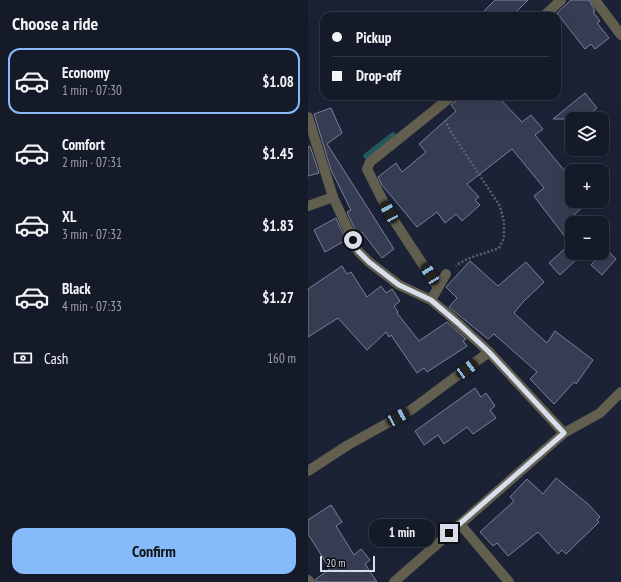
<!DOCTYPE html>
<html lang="en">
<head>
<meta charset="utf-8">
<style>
	:root { --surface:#151a28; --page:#1e2330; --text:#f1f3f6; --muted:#9da1a8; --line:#343845; --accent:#86bbfb }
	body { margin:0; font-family:"PT Sans Narrow",sans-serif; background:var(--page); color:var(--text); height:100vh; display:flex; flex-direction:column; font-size:15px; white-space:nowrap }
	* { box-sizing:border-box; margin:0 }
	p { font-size:13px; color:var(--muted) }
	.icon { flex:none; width:22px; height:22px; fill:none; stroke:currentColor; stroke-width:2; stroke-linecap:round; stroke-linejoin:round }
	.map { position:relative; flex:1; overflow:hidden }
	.sheet { display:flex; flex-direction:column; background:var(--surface); width:308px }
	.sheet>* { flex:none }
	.banner { position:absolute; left:12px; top:12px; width:241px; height:88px; border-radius:12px; box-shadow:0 4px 16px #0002,0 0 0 1px var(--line); display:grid; align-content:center; height:88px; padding:0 12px; background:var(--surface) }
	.tools { position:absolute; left:257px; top:112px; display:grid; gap:8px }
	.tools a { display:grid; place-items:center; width:44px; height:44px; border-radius:8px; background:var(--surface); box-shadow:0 4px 16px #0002,0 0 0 1px var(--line); font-size:20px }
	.scale { position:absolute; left:12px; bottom:10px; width:55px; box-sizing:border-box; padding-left:4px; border:2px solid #d9deec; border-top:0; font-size:11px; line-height:14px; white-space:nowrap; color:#d9deec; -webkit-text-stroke:3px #090c15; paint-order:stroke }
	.end { position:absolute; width:18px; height:18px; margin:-9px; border:5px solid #d9deec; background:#111; box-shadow:0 0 0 2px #111 }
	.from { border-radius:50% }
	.bubble { position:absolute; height:28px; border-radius:12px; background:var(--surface); box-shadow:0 4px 16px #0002,0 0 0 1px var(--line); font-size:13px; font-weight:600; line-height:28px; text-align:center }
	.car { position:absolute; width:12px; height:24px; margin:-12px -6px; border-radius:5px; box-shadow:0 0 3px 1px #0007; background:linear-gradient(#222 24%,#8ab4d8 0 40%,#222 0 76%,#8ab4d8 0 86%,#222 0) }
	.banner b { display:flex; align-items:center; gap:14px; height:38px; font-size:15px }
	.banner b+b { border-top:1px solid var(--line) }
	.banner i { width:10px; height:10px; background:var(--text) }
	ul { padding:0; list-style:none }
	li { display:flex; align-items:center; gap:12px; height:66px; margin:0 8px 6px; padding:0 4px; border:2px solid transparent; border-radius:12px }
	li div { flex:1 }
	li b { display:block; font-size:15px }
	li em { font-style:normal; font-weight:600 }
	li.active { border-color:var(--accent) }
	li>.icon { width:36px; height:36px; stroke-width:1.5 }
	h2 { padding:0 12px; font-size:18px; line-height:48px }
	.pay { display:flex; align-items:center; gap:10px; height:44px; padding:0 12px; font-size:15px }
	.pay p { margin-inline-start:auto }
	.cta { display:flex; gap:8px; margin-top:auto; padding:8px 12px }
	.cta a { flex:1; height:46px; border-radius:12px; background:var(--accent); color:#111; font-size:16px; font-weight:600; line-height:46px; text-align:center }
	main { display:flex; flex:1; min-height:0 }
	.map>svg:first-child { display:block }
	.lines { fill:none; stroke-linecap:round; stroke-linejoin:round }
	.stream { stroke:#23585c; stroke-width:5.5 }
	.building { fill:#363d52; stroke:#788199 }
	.path { stroke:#5b6173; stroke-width:2.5; stroke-dasharray:2 2; stroke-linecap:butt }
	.minor { stroke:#635f4f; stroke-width:10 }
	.route { stroke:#d9deec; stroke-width:5 }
</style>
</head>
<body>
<main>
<section class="sheet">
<h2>Choose a ride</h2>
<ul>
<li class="active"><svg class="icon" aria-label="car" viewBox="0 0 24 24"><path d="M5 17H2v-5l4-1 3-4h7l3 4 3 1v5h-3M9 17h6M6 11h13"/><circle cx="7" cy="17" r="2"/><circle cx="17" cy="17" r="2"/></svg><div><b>Economy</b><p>1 min · 07:30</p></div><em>$1.08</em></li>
<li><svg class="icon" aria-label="car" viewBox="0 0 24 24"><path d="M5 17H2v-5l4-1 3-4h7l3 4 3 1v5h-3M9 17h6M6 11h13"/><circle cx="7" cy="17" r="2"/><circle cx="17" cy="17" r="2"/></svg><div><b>Comfort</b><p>2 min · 07:31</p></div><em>$1.45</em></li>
<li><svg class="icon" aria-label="car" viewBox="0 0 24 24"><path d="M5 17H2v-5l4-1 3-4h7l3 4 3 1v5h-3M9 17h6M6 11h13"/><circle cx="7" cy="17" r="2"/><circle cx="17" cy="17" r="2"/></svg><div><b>XL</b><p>3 min · 07:32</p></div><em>$1.83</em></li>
<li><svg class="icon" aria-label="car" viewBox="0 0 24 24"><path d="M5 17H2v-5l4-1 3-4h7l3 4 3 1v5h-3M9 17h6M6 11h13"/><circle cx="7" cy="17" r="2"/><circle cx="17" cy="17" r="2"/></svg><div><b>Black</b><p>4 min · 07:33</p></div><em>$1.27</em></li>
</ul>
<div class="pay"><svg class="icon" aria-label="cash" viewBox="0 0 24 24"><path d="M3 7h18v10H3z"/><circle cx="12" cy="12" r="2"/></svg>Cash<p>160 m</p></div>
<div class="cta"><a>Confirm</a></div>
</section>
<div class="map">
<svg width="313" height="582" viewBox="0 0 313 582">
	<rect width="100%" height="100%" fill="#1c2236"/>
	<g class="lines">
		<polyline class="stream" points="58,156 85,135"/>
	</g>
	<g class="building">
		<polygon points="187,0 220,0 204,16 171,16"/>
		<polygon points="263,0 281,0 287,11 285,12 292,21 289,23 301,38 287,49 283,44 277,49 249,13"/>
		<polygon points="277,93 289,108 275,119 245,119"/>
		<polygon points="150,96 189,96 214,122 223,115 235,129 227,135 256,170 264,163 264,201 281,201 264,217 264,246 226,196 236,188 204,149 159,184 171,197 167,200 172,205 154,221 148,214 137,223 129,212 109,227 74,185 70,177 88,163 94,172 118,152 111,144 148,111 143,105 148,101"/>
		<polygon points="23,108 34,133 19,144 86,249 74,258 54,232 49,234 39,212 43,210 23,170 6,114"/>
		<polygon points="2,146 11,173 0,176 0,147"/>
		<polygon points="28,218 38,240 17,252 6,230"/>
		<polygon points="261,245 264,248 264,253 269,253 272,256 252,275 241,263"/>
		<polygon points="298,249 308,259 294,275 283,265"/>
		<polygon points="162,261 190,286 218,262 236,282 215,302 206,313 239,343 247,331 285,360 268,384 266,382 246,404 222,379 229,372 186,334 180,339 141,307 149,298 138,287"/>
		<polygon points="34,266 39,274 43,272 59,297 73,286 78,293 84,289 92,301 86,306 90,312 89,313 111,341 139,322 158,339 155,341 159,346 119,372 116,368 109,373 83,335 81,337 78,332 59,350 30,318 0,337 0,289"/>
		<polygon points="167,388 173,397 178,393 187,406 182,410 188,418 165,434 159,427 136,444 130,435 116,445 107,431"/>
		<polygon points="248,478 280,504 292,517 289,520 291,522 258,554 254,550 250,554 230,532 200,556 189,543 185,546 172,532 206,501 202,497 219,479 235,494"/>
		<polygon points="23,505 34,522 28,526 46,555 53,549 62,560 57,564 69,582 8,582 8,579 22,569 0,534 0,520"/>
	</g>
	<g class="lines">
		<path class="path" d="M137,120L143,132L192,206L196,222V238L191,248C176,254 161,256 148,266"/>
		<g class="minor">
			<polyline points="287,0 313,35"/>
			<polyline points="236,16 253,0"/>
			<polyline points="0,117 25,197 50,251 61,262 91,285 123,300 141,315 181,352 256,433"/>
			<polyline points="0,206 25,197"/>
			<polyline points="129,286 81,213 59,169 62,162 144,96"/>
			<polyline points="123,300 138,274"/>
			<polyline points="0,471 40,445 103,410 181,352"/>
			<polyline points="152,524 201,582"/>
			<polyline points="0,580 2,582"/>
			<polyline points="86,582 256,433 292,413 313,392"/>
		</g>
	</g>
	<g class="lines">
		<polyline class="route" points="45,240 50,251 61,262 91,285 123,300 151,324 181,352 256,433 141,533"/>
	</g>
</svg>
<div class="tools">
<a><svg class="icon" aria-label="layers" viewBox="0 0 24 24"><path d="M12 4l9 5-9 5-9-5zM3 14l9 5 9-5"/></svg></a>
<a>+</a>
<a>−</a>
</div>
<div class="scale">20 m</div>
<i class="end from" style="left:45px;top:240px"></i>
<i class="end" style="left:141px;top:533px"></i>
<div class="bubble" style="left:61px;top:519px;width:66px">1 min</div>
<i class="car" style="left:81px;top:212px;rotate:331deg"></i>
<i class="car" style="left:122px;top:274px;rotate:328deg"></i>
<i class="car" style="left:159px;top:369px;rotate:54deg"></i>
<i class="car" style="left:90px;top:417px;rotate:61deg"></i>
<div class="banner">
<b><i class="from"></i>Pickup</b>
<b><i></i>Drop-off</b>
</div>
</div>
</main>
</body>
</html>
